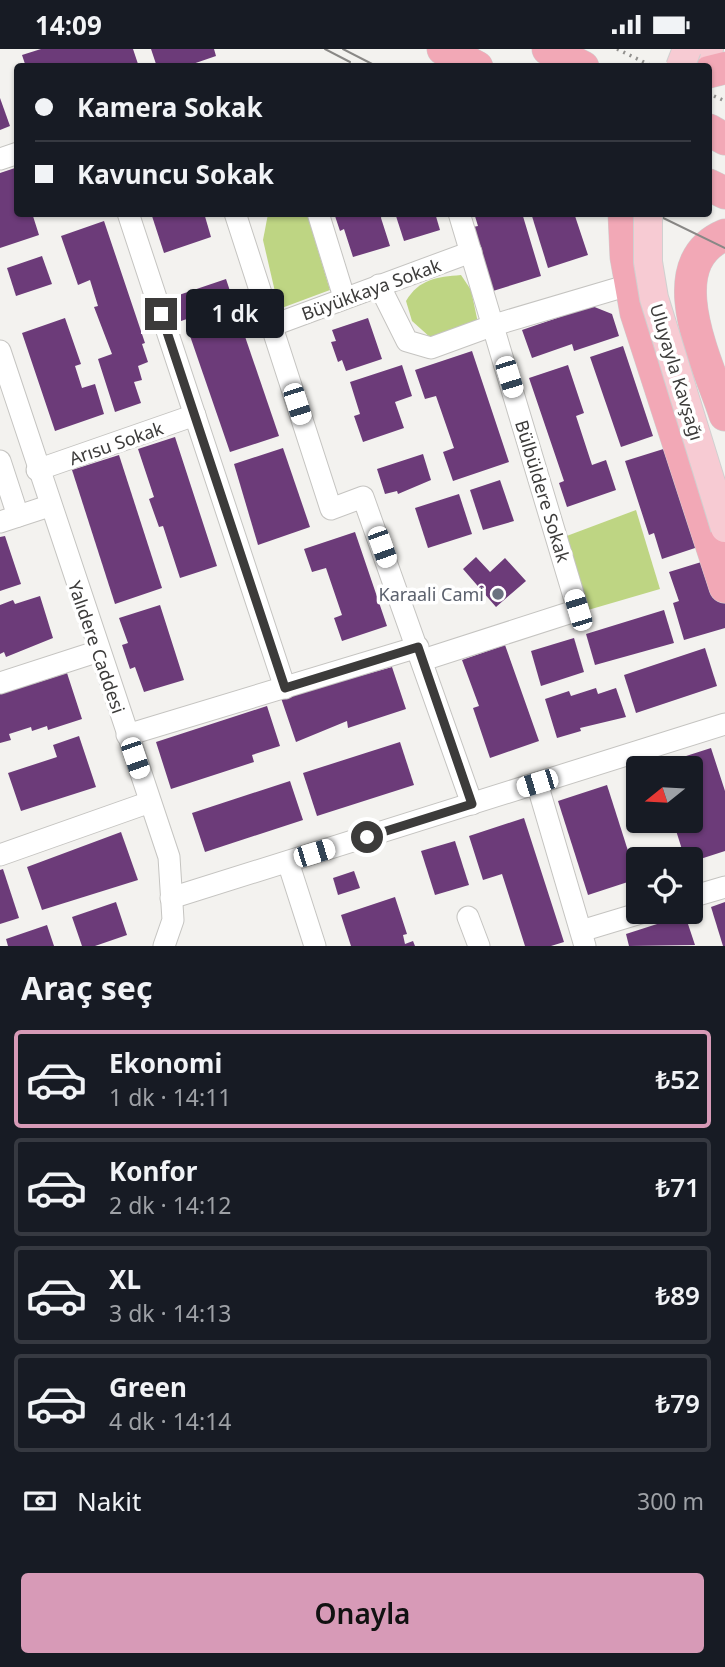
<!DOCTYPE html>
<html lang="tr">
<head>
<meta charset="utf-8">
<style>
	:root { --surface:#171b24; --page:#242831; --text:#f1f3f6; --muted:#9ea1a6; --line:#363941; --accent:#d79ab7 }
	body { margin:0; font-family:"Noto Sans",sans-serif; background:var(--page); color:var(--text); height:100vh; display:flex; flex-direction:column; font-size:26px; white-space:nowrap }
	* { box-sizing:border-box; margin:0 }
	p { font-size:23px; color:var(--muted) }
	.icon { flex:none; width:38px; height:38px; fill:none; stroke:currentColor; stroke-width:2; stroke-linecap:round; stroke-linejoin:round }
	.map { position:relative; height:897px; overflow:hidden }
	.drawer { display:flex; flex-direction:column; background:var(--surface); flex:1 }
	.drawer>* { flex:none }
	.banner { position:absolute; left:14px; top:14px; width:698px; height:154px; border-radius:7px; box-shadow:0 2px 5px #0004; display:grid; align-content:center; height:154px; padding:0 21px; background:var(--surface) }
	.needle { width:46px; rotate:252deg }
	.tools { position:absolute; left:626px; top:707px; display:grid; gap:14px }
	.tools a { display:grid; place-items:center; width:77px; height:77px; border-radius:7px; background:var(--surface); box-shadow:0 2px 5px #0004; font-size:35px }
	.end { position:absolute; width:32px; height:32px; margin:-16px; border:9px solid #3c3b3a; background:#fff; box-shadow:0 0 0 4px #fff }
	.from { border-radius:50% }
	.bubble { position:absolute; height:49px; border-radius:7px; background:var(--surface); box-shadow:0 2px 5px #0004; font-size:23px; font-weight:600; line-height:49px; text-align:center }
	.car { position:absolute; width:21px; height:42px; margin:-21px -10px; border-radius:9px; box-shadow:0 0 5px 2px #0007; background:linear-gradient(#fff 24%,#345 0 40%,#fff 0 76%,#345 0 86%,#fff 0) }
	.banner b { display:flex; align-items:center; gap:24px; height:66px; font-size:26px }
	.banner b+b { border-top:2px solid var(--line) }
	.banner i { width:18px; height:18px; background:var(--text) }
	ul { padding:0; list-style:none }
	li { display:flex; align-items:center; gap:21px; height:98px; margin:0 14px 10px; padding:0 7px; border:4px solid var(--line); border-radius:7px }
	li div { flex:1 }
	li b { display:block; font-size:26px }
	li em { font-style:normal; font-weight:600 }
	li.selected { border-color:var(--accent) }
	li>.icon { width:63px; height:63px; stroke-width:1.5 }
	h2 { padding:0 21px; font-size:32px; line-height:84px }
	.pay { display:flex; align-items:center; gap:18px; height:77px; padding:0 21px; font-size:26px }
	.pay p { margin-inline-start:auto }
	.action { display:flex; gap:14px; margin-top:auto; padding:14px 21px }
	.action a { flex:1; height:80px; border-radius:7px; background:var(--accent); color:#111; font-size:28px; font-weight:600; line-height:80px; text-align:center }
	.status { display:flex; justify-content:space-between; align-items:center; height:49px; padding:0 35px; background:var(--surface); direction:ltr }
	.status svg { height:19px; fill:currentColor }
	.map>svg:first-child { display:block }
	.green { fill:#bed583 }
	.building { fill:#6c3b79 }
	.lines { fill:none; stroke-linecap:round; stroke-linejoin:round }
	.minor-casing { stroke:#c5c4c1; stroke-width:23 }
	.major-casing { stroke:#d0d0d0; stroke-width:30 }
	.highway-casing { stroke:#d0d0d0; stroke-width:33 }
	.path { stroke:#91908e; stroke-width:3.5; stroke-dasharray:2 5; stroke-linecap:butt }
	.minor { stroke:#fff; stroke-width:21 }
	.major { stroke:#f7cbd3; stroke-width:28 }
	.highway { stroke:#f2a8b6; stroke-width:32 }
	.tram { stroke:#898886; stroke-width:2 }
	.major-bridge-casing { stroke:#d0d0d0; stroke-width:30; stroke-linecap:butt }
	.major-bridge { stroke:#f7cbd3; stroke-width:28 }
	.route { stroke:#3c3b3a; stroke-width:9 }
	.worship-dot { fill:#6b7280; stroke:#fff; stroke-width:2.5 }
	.labels { text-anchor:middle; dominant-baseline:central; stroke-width:7; stroke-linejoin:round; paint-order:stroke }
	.street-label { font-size:18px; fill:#3c3b3a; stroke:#fff }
	.worship-label { font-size:18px; fill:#5b616d; stroke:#fff; text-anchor:end }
</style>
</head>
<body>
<div class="status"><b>14:09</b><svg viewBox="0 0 49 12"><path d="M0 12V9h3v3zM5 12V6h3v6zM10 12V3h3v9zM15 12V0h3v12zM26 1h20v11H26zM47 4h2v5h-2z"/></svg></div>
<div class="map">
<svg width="725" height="897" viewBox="0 0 725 897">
	<rect width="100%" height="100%" fill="#f3f2ef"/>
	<g class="green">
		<polygon points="268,165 307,165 330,241 279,260 263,191"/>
		<path d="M461,226L471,241L478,274L431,289L412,272L406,252C419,230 437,228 461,226Z"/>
		<polygon points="636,461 660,540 588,561 564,488"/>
	</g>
	<g class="building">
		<polygon points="41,0 133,0 139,18 26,18 22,6"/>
		<polygon points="151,0 214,0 216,7 184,18 157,18"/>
		<polygon points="0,49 10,77 0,81"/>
		<polygon points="18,118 18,164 32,164 39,186 0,199 0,124"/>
		<polygon points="151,164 204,164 211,188 164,204"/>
		<polygon points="334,164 382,164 381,169 390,197 353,208 344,180 340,182"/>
		<polygon points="395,164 435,164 440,181 404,192"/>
		<polygon points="474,164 522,164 541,227 493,242 473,178 478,177"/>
		<polygon points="531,164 574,164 588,206 548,219"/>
		<polygon points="104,172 145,294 142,295 148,313 138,317 142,331 134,333 141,354 115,363 98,310 112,305 94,258 98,257 90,231 78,236 61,187"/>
		<polygon points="42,207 52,235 16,247 7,219"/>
		<polygon points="226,230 234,254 181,272 173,248"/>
		<polygon points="592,257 612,265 619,287 574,302 572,295 532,309 522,281"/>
		<polygon points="238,267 279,387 230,403 189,284"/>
		<polygon points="65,269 81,315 75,317 82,339 95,335 104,365 55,382 22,284"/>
		<polygon points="368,269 382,310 346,322 342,311 338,313 331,293 336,292 332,281"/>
		<polygon points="623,297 653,387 621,398 590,308"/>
		<polygon points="472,302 509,413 453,432 443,403 454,399 436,347 425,350 415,321"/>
		<polygon points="402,316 412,347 395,353 404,379 363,393 354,367 360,365 350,333"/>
		<polygon points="568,316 584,364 576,367 592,416 606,411 616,441 567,458 559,434 564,432 529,329"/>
		<polygon points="175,388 217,517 180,529 163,477 159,478 149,450 154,448 138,400"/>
		<polygon points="673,397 704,496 662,510 654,484 649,486 625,412"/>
		<polygon points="283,399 310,478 258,496 234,415"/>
		<polygon points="423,405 431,431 398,445 397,442 385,445 377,420"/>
		<polygon points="119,406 162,539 115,555 72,421"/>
		<polygon points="500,431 514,472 483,481 470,441"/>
		<polygon points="459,445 472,485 428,499 415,459"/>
		<polygon points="355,483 387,577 342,592 334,569 342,566 326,519 312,523 304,500"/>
		<polygon points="5,487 21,535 0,542 0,488"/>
		<polygon points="476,508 490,523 505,509 526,532 496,558 463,520"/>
		<polygon points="711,510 725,555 725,579 684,591 673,554 679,552 669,523"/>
		<polygon points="40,547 53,589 6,608 4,603 0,605 0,556 13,551 15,555"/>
		<polygon points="160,556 184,631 144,643 135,618 130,620 122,596 128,594 119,569"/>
		<polygon points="664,561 674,594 595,616 586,585"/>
		<polygon points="574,589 584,623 541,637 531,602"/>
		<polygon points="505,596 539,692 490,709 473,659 479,657 462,611"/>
		<polygon points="705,599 717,637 636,664 624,626"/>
		<polygon points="392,618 406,660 348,679 347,672 296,693 281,649"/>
		<polygon points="67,624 82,670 48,681 47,677 32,682 31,678 9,685 11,691 0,694 0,640 32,630 33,635"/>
		<polygon points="596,639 598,645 616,639 626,668 580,679 581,682 557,689 545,650 569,642 571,647"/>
		<polygon points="267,657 280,697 252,706 254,713 171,740 156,693"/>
		<polygon points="79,687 96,738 21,762 8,724 57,708 53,696"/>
		<polygon points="400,693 414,736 317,767 303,724"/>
		<polygon points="711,699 725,742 725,802 691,813 685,810 673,772 691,772 691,719 656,719 655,717"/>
		<polygon points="290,732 303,771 205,803 192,764"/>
		<polygon points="607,736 637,830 588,846 558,752"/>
		<polygon points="524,769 564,893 551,897 525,897 502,825 483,831 469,787"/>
		<polygon points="121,783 138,831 42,861 27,818"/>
		<polygon points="455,792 469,836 435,846 421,802"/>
		<polygon points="3,820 19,869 0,875 0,821"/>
		<polygon points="354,822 360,839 338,846 333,829"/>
		<polygon points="395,848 407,885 403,886 405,895 413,892 415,897 351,897 341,866"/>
		<polygon points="116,853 127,886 95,897 82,897 72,868"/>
		<polygon points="725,853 725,897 723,897 711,858"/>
		<polygon points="685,866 695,896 629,897 626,885"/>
		<polygon points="47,876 54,897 8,897 6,890"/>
	</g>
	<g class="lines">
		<g class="minor-casing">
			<g id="minor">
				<polyline points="0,110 18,104"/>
				<polyline points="128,164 285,639"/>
				<polyline points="235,164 331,460 363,448 472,755"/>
				<polyline points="318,164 344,248"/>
				<polyline points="379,236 407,292 431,299 494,276 629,236"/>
				<polyline points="271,277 471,203"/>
				<polyline points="0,302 169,808 173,871 164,897"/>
				<polyline points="0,412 18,467"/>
				<polyline points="37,421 195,366"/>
				<polyline points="0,473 49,457"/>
				<polyline points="423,611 578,561 459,164"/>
				<polyline points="0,634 99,602"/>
				<polyline points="127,686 418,598"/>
				<polyline points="537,734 585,897"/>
				<polyline points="0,806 150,753"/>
				<polyline points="288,813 315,897"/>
				<polyline points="691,848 725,838"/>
				<polyline points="171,849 725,675"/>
				<polyline points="468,868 479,897"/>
				<polyline points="581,882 644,863"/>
			</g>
		</g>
		<g class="major-casing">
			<polyline id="major" points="700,18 709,0"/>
		</g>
		<g class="highway-casing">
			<g id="highway">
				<polyline points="443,0 477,18"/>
				<polyline points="548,0 583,18"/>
				<polyline points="709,23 725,19"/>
				<polyline points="709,81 725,90"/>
				<polyline points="709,136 725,144"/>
				<polyline points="624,164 626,208 636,264 725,538"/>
				<path d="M725,186C656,215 709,316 725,366"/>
			</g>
		</g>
		<g class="path">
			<polyline points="617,0 654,18"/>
			<polyline points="714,47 725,52"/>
		</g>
		<use href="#minor" class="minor"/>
		<use href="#major" class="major"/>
		<use href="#highway" class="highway"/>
		<g class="tram">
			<polyline points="325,0 350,13"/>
			<polyline points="343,0 378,18"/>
			<polyline points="653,164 725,199"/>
		</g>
		<g class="major-bridge-casing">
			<g id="major-bridge">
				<polyline points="680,18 687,0"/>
				<polyline points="648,164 648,213 654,249 725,479"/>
			</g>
		</g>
		<use href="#major-bridge" class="major-bridge"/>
	</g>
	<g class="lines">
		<polyline class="route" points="161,265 285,639 418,598 472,755 367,788"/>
	</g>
	<circle class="worship-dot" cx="498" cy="545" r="7"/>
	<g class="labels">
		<g class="street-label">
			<text transform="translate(371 240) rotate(-20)">Büyükkaya Sokak</text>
			<text transform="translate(677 323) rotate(73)">Uluyayla Kavşağı</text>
			<text transform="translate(116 394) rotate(-19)">Arısu Sokak</text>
			<text transform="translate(543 442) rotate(73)">Bülbüldere Sokak</text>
			<text transform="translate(97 598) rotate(71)">Yalıdere Caddesi</text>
		</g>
		<g class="worship-label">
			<text x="484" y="545">Karaali Cami</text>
		</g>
	</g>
</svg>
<div class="tools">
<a><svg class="needle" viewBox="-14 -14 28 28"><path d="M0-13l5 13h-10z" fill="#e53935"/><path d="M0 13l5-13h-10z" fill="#9ea1a6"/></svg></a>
<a><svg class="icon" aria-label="locate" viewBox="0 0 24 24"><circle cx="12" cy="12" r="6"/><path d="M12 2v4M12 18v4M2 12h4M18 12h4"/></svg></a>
</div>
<i class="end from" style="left:367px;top:788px"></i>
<i class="end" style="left:161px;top:265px"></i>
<div class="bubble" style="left:186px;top:240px;width:98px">1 dk</div>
<i class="car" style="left:509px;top:328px;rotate:163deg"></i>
<i class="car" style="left:297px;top:355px;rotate:162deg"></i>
<i class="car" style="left:382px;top:498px;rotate:160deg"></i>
<i class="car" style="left:578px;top:561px;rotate:343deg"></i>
<i class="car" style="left:135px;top:709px;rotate:161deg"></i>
<i class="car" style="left:537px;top:734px;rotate:253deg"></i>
<i class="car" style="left:314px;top:804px;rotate:73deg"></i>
<div class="banner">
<b><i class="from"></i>Kamera Sokak</b>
<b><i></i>Kavuncu Sokak</b>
</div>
</div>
<section class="drawer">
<h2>Araç seç</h2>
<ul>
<li class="selected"><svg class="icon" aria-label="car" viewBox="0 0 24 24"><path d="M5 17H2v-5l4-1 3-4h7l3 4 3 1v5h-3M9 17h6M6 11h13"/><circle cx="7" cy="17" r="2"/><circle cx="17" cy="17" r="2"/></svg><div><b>Ekonomi</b><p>1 dk · 14:11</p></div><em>₺52</em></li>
<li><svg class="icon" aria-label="car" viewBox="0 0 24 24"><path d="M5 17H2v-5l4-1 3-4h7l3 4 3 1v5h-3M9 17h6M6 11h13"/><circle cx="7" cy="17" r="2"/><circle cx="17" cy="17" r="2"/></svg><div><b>Konfor</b><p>2 dk · 14:12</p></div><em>₺71</em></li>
<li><svg class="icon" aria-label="car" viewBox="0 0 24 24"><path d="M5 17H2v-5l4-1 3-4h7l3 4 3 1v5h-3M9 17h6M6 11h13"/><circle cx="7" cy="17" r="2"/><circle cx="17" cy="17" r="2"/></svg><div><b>XL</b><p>3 dk · 14:13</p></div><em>₺89</em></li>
<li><svg class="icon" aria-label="car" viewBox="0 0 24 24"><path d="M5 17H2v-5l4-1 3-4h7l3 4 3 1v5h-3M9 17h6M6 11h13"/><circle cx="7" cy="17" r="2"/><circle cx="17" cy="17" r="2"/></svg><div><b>Green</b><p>4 dk · 14:14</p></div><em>₺79</em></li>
</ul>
<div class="pay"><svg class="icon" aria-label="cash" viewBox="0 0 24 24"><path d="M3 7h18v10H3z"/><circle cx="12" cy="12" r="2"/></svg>Nakit<p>300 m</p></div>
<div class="action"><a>Onayla</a></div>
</section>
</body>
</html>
